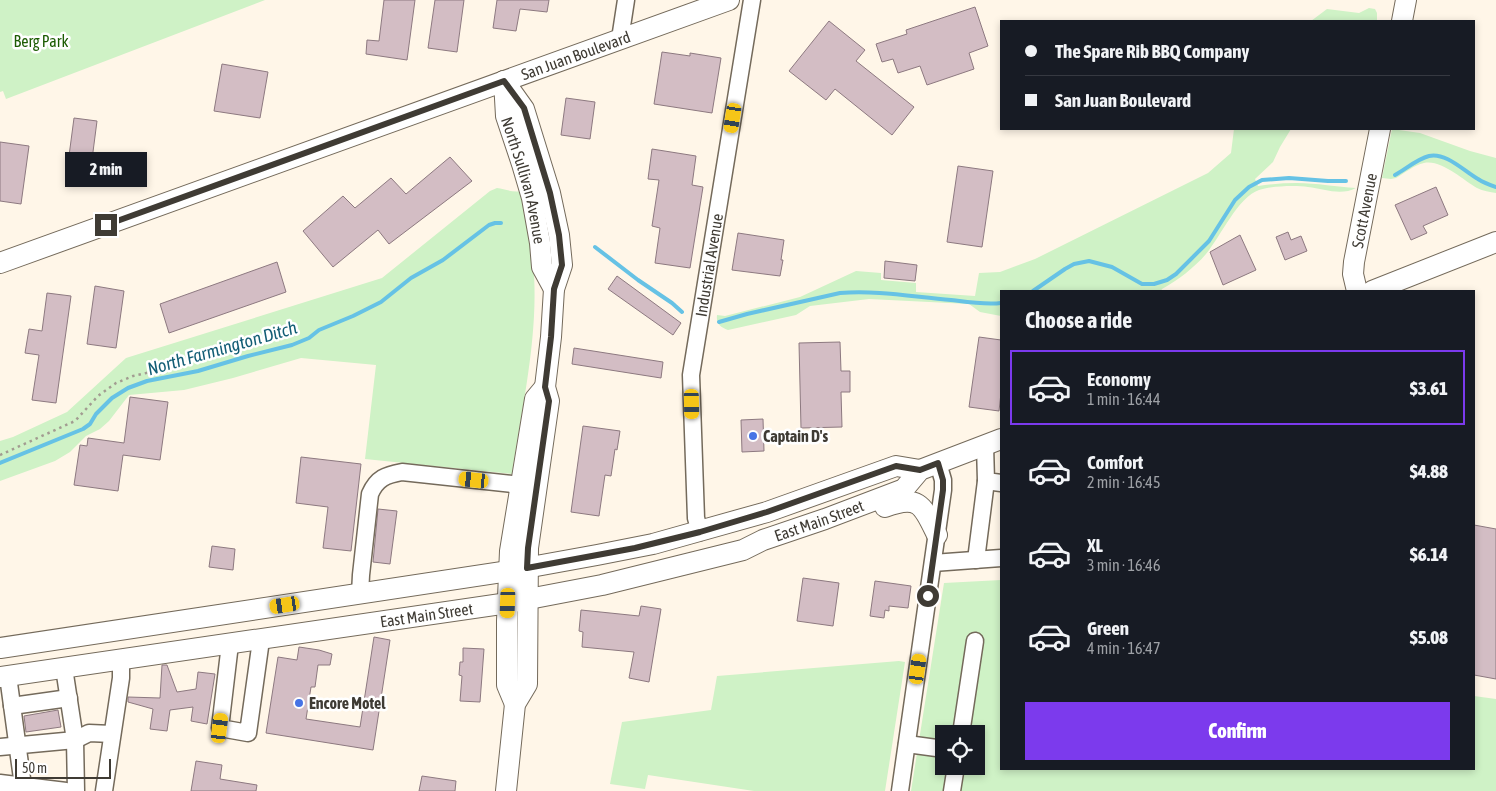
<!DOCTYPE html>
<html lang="en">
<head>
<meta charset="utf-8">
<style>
	:root { --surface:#171b24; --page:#20242c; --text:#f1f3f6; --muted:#9ea1a6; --line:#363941; --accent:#7c3aed }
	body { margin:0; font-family:"Asap Condensed",sans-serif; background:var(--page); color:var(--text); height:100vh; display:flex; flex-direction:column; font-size:19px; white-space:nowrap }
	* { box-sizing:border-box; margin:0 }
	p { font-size:16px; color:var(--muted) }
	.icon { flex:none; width:28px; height:28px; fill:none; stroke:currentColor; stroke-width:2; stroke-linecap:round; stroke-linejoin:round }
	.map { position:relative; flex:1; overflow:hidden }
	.sheet { position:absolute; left:1000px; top:290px; width:475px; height:480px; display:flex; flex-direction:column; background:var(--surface); border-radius:0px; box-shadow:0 2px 8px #0003 }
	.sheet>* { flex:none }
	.top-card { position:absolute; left:1000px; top:20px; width:475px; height:110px; border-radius:0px; box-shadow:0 2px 8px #0003; display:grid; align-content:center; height:110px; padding:0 25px; background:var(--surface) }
	.fabs { position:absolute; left:935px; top:725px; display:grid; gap:10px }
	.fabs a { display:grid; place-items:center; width:50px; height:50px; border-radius:0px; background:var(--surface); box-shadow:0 2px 8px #0003; font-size:25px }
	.scale { position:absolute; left:15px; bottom:12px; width:96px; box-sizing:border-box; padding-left:5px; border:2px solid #3f3b34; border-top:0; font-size:14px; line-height:18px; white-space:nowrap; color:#3f3b34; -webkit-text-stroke:4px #fff; paint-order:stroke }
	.end { position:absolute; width:22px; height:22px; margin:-11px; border:6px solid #3f3b34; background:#fff; box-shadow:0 0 0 2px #fff }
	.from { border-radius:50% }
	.bubble { position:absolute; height:35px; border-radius:0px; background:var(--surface); box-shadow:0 2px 8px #0003; font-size:16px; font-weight:800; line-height:35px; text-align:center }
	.car { position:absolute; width:15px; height:30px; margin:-15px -8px; border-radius:6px; box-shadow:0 0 4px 1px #0007; background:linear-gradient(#f5c518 24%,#345 0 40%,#f5c518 0 76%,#345 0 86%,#f5c518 0) }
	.top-card b { display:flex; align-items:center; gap:18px; height:48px; font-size:19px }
	.top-card b+b { border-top:1px solid var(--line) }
	.top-card i { width:12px; height:12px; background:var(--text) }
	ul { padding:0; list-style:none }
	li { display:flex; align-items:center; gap:15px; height:75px; margin:0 10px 8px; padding:0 15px; border:2px solid transparent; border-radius:0px }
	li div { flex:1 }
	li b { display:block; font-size:19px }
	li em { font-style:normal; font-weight:800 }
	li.active { border-color:var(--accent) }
	li>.icon { width:45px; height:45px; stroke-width:1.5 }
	h2 { padding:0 25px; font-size:22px; line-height:60px }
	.button { display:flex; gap:10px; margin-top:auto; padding:10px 25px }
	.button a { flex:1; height:58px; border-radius:0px; background:var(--accent); color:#fff; font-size:20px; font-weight:800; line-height:58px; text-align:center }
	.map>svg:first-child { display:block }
	.green { fill:#cff2c6; fill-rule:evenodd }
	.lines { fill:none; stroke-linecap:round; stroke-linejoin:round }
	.stream { stroke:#66c2e5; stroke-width:4 }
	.building { fill:#d3bdc4; stroke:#8d7980 }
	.minor-casing { stroke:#746a5b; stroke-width:19 }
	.major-casing { stroke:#746a5b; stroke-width:22 }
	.path { stroke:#a29c91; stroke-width:2.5; stroke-dasharray:2.5 4; stroke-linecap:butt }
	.minor { stroke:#fff; stroke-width:16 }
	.major { stroke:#fff; stroke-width:20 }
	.route { stroke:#3f3b34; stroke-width:6 }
	.poi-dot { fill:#4673e5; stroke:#fff; stroke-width:2 }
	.labels { text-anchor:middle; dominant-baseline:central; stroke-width:5; stroke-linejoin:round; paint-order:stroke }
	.park-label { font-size:16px; fill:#1c5c03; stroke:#fff }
	.street-label { font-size:16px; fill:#3f3b34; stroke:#fff }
	.poi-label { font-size:16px; font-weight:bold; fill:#3f3b34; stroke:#fff; text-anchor:start }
	.water-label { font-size:18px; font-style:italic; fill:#125d75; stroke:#fff }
</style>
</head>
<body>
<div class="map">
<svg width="1496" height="791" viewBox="0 0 1496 791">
	<rect width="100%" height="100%" fill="#fff6e8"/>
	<g class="green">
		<polygon points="0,0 265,0 6,99 3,91 0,92"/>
		<polygon points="1369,8 1375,9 1377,13 1377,21 1311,21 1327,9 1359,13"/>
		<path d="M1234,129H1291L1280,147L1273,162L1255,179L1258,186C1271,184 1284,183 1297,183C1317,183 1337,187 1356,188C1341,196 1324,189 1308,187C1296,185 1270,186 1259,190C1238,197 1221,236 1206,254C1194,268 1178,280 1162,289L1161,291H1001V316L980,312L969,304L869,299L810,306L796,315L728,330C720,327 716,324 717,315L725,316L800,297L856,271L881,273V280L916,283V292L975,296L979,273L1000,272L1035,259L1208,173L1231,153Z"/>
		<path d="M1392,129L1420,133L1470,151L1496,158V193C1490,192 1483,191 1477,188C1463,180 1441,159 1424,163C1414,165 1405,173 1396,178L1391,179L1382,178Z"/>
		<path d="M497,188C505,189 513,193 521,191C525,215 531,239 533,262C540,331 522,406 512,474L365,459L376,365L301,358L233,378L184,390L129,395L109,421L100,429L86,436L70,452L55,461L0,481V441L13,437L67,412L126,358L382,278L490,191Z"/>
		<path d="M1001,580V769H1474V696L1496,699V791H911L944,583ZM944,734H976V766H944Z"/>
		<polygon points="899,661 905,662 885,791 754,791 648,775 645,789 610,784 622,722 711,710 717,676"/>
	</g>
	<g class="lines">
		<g class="stream">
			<path d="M1395,175C1406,169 1417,159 1429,156C1446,152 1465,172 1478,179C1484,183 1490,185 1496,187"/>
			<polyline points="595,247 638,280 672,303 682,312"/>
			<polyline points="1033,291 1065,269 1074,264 1089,261 1112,267 1142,284 1154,284 1167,280 1176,274 1209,241 1235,200 1249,187 1262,180 1289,178 1328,181 1346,181"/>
			<path d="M719,322L747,314L840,293C877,290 914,297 951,300C967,302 985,305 1001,303"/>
			<polyline points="0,463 83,429 90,424 96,414 112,398 128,388 147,381 198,371 248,356 292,345 309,338 319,330 353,316 381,302 411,278 443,260 489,225 495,223 501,223"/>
		</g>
	</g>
	<g class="building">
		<polygon points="384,0 415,0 407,60 366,54 367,40 379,41"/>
		<polygon points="435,0 464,0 457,52 428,48"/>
		<polygon points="497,0 549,0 547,12 520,9 516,31 493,28"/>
		<polygon points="975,7 988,46 969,53 974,69 927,85 920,66 898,73 893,59 882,62 876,44 907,34 906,30"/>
		<polygon points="829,21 865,50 856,61 914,107 892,135 835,89 826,100 789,71"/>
		<polygon points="662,52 690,56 690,53 721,58 712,113 654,104"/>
		<polygon points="222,64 268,72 260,118 214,111"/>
		<polygon points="566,98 595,102 590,139 561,135"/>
		<polygon points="74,118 97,121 90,175 67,171"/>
		<polygon points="0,142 29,146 21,204 0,201"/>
		<polygon points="652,149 696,156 692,185 703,187 690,268 655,263 660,228 652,226 659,180 648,179"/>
		<polygon points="450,157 472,181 389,244 378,230 333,267 303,231 343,196 355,208 391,178 406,194"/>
		<polygon points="958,166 993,171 982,247 947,242"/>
		<polygon points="1436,187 1448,215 1423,226 1427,233 1411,240 1395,205"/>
		<polygon points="1288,232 1291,240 1301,236 1307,251 1285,260 1276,237"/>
		<polygon points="738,233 784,240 781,260 783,260 780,276 732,270"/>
		<polygon points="1240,235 1256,270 1223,285 1210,252"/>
		<polygon points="885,261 917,265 915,281 884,278"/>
		<polygon points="277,262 286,292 169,333 160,304"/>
		<polygon points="617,276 681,323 673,335 608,289"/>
		<polygon points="95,286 124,291 116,348 87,344"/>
		<polygon points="47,293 71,296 56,403 32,400 39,355 25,353 29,329 42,331"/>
		<polygon points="979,337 1001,340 1001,393 999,411 969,407"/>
		<polygon points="840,342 841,371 850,371 850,392 841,392 842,427 801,428 799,343"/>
		<polygon points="574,348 663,362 661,378 572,364"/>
		<polygon points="130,397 168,402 160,460 123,455 118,491 74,485 80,445 87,446 88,438 124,443"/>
		<polygon points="763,419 764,451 742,452 741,420"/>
		<polygon points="583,426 620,431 617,450 615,449 611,476 605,475 599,516 571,512"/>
		<polygon points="301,457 361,464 351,551 323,548 328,507 296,503"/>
		<polygon points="378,509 397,511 390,564 373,562"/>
		<polygon points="1474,525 1496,529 1496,679 1474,675"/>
		<polygon points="212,546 235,549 233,570 209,567"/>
		<polygon points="803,578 839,583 833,626 797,621"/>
		<polygon points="875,581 911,586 908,608 889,606 889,611 885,610 884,618 870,616"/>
		<polygon points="641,606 661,609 649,682 629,678 634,652 582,647 583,632 579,631 581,610 639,616"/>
		<polygon points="374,637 390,640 373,750 266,733 278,657 297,660 299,647 319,650 332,654 330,665 318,665 315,687 311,687 306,719 360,727"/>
		<polygon points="463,648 484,649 480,702 460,701 462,676 459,675 460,662 463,662"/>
		<polygon points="162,665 167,665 177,692 196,689 198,672 215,674 207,724 191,721 193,707 170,710 167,731 150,729 153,709 128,702 128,697 160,698"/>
		<polygon points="58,710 61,727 26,732 24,716"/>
		<polygon points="196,761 222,765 220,779 257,785 256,791 191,791"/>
		<polygon points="422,776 456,781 455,791 419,791"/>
	</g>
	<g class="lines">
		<g class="minor-casing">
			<g id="minor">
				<polyline points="620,39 626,0"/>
				<polyline points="985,445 986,481 1001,483"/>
				<path id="s1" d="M700,532L696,518L691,375L752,0"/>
				<polyline points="976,560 986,481"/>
				<polyline points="933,563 1001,558"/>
				<path d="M360,594L361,575L370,494C377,478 386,475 402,472L521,485"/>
				<polyline points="230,644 220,728 248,733 261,640"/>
				<polyline points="64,668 75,740 76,791"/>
				<polyline points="8,676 23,786"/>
				<polyline points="12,706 69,698"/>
				<polyline points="961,734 975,641"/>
				<polyline points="907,744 944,749"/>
				<polyline points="0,747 75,740 89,733 112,734"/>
				<polyline points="0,783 66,791"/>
				<polyline points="104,791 121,678 121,659"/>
				<polyline points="900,791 943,490 943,480 938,463"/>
				<polyline points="952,791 956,766"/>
			</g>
		</g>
		<g class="major-casing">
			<g id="major">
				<polyline points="1402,21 1406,0"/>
				<polyline points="504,81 524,109 550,193 559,235 562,265 554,289 551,337 545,387 549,401 528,548 527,684 515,704 506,791"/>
				<path id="s2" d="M504,81L506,116L522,164L532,198L540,243L542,267L554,289"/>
				<path id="s3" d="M0,263L729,0"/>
				<path id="s4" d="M1357,291L1353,274L1354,262L1380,129"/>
				<polyline points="1372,291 1496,242"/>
				<path d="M885,507C920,494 923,506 937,535"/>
				<polyline points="0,648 509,571 597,555 653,544 767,512 896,466 920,470"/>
				<path id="s5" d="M0,677L508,603L602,585L743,550L763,540L825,519L904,489L920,470L1001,439"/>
				<polyline points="515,704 507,685 507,621 510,551 535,399 545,387"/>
			</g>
		</g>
		<polyline class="path" points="0,455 75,421 98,396 116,383 133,376 191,363"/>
		<use href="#minor" class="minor"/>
		<use href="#major" class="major"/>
	</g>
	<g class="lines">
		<polyline class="route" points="106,225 504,81 524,108 550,193 559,235 562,265 554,289 551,337 545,387 549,401 528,548 527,568 635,548 700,532 767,512 896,466 920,470 938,463 943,480 943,490 928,596"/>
	</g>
	<g class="poi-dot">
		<circle cx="753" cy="436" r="5"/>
		<circle cx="299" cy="703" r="5"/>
	</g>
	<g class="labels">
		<g class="park-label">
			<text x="41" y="41">Berg Park</text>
		</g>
		<g class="street-label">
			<text stroke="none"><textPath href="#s3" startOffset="612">San Juan Boulevard</textPath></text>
			<text stroke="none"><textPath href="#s2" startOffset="102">North Sullivan Avenue</textPath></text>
			<text stroke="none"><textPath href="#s4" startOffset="82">Scott Avenue</textPath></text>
			<text stroke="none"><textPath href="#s1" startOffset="269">Industrial Avenue</textPath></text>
			<text stroke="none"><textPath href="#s5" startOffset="836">East Main Street</textPath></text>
			<text stroke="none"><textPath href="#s5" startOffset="431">East Main Street</textPath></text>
		</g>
		<g class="poi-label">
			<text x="763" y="436">Captain D's</text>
			<text x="309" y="703">Encore Motel</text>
		</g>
		<g class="water-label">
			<text transform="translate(222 348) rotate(-16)">North Farmington Ditch</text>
		</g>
	</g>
</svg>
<div class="fabs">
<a><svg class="icon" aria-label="locate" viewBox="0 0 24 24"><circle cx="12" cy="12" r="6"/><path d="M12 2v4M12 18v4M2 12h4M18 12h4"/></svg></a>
</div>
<div class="scale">50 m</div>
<i class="end from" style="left:928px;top:596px"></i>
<i class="end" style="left:106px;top:225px"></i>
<div class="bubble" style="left:65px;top:152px;width:82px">2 min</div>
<i class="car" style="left:733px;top:118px;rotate:189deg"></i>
<i class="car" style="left:692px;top:404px;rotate:179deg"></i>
<i class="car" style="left:474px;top:480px;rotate:276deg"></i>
<i class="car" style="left:508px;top:603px;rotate:182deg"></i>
<i class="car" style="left:285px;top:605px;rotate:261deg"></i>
<i class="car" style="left:918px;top:669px;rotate:8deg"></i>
<i class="car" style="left:220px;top:728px;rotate:7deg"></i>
<div class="top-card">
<b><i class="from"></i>The Spare Rib BBQ Company</b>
<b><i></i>San Juan Boulevard</b>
</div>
<section class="sheet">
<h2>Choose a ride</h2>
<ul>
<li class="active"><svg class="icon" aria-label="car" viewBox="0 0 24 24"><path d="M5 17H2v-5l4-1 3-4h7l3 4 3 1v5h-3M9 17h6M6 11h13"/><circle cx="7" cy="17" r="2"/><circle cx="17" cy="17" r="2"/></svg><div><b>Economy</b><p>1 min · 16:44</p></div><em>$3.61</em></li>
<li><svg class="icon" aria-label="car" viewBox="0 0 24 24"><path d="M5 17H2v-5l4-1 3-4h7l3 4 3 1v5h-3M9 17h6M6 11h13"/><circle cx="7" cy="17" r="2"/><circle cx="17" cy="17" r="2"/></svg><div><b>Comfort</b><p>2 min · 16:45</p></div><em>$4.88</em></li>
<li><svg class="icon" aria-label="car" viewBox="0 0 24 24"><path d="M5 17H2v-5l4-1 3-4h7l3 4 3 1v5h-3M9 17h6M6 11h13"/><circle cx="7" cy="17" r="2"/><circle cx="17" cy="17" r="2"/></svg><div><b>XL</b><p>3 min · 16:46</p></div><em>$6.14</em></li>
<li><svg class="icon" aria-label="car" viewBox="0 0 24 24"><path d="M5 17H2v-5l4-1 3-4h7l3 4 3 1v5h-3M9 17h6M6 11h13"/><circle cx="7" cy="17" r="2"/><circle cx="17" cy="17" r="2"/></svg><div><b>Green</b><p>4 min · 16:47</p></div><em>$5.08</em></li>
</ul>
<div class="button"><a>Confirm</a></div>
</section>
</div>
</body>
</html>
